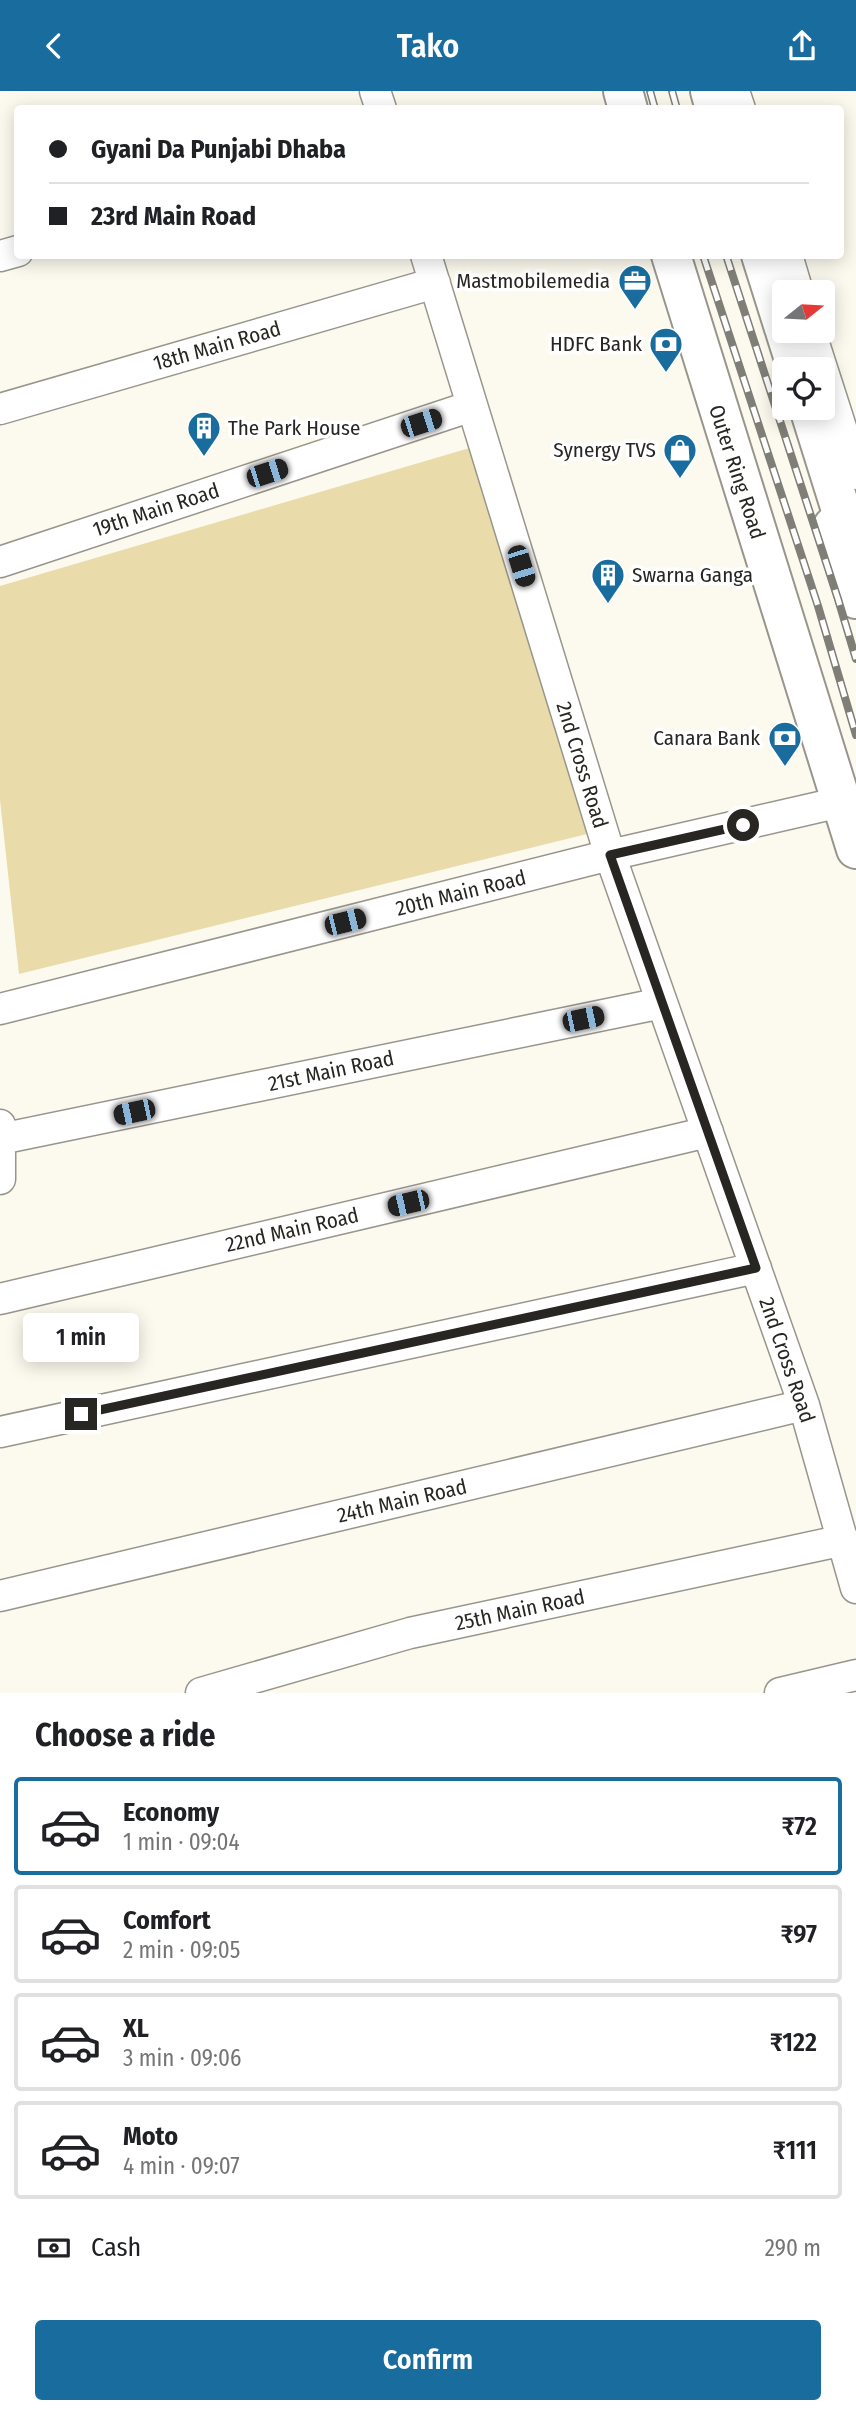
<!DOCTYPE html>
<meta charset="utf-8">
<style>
:root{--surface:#fff;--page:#f2f2f2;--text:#202124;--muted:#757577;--line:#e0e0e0;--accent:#196d9e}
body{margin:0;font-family:"Fira Sans Condensed",sans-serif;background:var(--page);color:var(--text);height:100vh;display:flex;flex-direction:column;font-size:26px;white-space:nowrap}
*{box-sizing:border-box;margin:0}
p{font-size:23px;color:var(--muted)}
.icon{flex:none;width:38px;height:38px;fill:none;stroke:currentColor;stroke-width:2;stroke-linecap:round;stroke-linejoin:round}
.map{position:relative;height:1602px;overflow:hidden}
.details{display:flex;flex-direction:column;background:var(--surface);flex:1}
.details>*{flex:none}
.guide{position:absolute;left:14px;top:14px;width:830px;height:154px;border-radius:7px;box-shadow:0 4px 18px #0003;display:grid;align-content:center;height:154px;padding:0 35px;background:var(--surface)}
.needle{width:46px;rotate:72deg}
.buttons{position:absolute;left:772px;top:189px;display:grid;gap:14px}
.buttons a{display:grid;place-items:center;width:63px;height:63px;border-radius:7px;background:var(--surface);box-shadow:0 4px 18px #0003;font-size:35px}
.end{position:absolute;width:32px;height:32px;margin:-16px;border:9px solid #272622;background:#fff;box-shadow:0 0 0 4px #fff}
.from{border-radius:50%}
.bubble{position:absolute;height:49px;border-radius:7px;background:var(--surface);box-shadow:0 4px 18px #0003;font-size:23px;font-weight:600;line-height:49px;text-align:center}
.car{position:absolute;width:21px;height:42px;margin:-21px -10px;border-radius:9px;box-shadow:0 0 5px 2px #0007;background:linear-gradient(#222 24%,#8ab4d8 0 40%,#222 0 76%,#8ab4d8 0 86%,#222 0)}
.guide b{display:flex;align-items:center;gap:24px;height:66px;font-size:26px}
.guide b+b{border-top:2px solid var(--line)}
.guide i{width:18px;height:18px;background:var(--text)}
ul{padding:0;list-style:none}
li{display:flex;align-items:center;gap:21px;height:98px;margin:0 14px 10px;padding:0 21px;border:4px solid var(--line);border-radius:7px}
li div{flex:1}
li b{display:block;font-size:26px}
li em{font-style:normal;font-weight:600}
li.active{border-color:var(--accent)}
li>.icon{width:63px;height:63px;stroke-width:1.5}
h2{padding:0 35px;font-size:32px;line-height:84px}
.pay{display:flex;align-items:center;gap:18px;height:77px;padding:0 35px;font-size:26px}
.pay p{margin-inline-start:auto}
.primary-button{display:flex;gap:14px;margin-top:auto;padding:14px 35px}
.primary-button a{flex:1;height:80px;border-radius:7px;background:var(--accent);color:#fff;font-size:28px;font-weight:600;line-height:80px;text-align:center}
header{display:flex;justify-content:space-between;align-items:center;height:91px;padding:0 35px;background:var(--accent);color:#fff;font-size:32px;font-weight:600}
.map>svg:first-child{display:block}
.green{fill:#e9dcaa}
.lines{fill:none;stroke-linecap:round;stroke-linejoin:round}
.minor-casing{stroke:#98968c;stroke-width:33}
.primary-casing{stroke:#98968c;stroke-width:42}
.trunk-casing{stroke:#98968c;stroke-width:42}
.minor{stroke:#fff;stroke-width:30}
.primary{stroke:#fff;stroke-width:38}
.trunk{stroke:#fff;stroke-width:38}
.rail-casing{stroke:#7f7e77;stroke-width:8}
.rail{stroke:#fff;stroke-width:5;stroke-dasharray:16;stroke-linecap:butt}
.route{stroke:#272622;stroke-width:9}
.labels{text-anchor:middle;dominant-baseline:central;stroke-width:7;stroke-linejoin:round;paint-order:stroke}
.poi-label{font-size:21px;fill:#272622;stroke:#fff;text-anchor:end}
.street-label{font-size:21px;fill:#272622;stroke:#fff}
</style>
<header><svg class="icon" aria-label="back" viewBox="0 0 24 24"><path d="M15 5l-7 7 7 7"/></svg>Tako<svg class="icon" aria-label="share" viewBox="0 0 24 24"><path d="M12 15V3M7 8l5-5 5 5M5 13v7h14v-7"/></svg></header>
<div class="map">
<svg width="856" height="1602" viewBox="0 0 856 1602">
<rect width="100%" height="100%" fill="#fcf9ee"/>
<path class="green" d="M473 356 587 743 19 883 0 709V495Z"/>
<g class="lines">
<defs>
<path id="minor" d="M375 0 381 18
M734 0 740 18
M426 164 610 764 804 1314 856 1497
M787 164 798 201
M0 165 18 160
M810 240 856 383
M0 318 435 192
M0 471 472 315
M0 918 610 764 841 711
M0 1034V1088
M0 1048 662 912
M0 1208 708 1041
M0 1341 756 1177
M0 1505 804 1314
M201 1602 410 1542 844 1449
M780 1602 856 1584"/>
<path id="primary" d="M833 435 856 508"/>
<path id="trunk" d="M623 0 628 18
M710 0 715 18
M671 164 856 758
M761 164 784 237
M785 240 797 278
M809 317 856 467"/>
</defs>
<use href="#minor" class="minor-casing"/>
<use href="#primary" class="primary-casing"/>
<use href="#trunk" class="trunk-casing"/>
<use href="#minor" class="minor"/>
<use href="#primary" class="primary"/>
<use href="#trunk" class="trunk"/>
<defs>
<path id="rail" d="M650 0 655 18
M672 0 677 18
M703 164 818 515 856 644
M726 164 838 508 856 568"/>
</defs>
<use href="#rail" class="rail-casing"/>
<use href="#rail" class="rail"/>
</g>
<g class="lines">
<path class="route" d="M81 1323 756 1177 610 764 743 734"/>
</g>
<defs>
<symbol id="office-pin" viewBox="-11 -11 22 30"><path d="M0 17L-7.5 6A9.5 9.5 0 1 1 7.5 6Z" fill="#196d9e" stroke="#fff"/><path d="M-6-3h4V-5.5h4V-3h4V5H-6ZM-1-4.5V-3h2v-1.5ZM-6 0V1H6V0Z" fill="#fff"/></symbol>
<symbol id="bank-pin" viewBox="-11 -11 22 30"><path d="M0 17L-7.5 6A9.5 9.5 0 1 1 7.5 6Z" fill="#196d9e" stroke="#fff"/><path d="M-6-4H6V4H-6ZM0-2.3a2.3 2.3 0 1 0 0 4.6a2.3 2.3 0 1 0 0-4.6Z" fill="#fff"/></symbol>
<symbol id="building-pin" viewBox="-11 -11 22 30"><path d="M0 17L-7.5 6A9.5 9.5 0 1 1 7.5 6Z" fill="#196d9e" stroke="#fff"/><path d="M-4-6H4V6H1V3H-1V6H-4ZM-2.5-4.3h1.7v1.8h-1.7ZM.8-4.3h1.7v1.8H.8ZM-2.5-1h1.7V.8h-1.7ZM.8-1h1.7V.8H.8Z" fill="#fff"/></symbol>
<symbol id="shop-pin" viewBox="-11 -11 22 30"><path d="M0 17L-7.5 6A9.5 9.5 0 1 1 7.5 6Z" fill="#196d9e" stroke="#fff"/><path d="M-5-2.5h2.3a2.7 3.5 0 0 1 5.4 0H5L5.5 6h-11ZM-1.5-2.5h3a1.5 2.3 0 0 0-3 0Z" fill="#fff"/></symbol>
</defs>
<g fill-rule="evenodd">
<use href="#office-pin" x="616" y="171" width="38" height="52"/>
<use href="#bank-pin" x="647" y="234" width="38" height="52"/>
<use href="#building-pin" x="185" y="318" width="38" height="52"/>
<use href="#shop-pin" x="661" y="340" width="38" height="52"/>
<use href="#building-pin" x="589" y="465" width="38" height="52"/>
<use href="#bank-pin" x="766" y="628" width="38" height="52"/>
</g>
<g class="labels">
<g class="poi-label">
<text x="610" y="190">Mastmobilemedia</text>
<text x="642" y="253">HDFC Bank</text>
<text x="228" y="337" text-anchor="start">The Park House</text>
<text x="656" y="359">Synergy TVS</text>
<text x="632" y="484" text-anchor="start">Swarna Ganga</text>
<text x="760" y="647">Canara Bank</text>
</g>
<g class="street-label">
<text transform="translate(217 255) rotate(-16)">18th Main Road</text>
<text transform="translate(737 381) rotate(72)">Outer Ring Road</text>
<text transform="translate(156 419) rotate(-18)">19th Main Road</text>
<text transform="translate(582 674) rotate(73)">2nd Cross Road</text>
<text transform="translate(461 802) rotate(-14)">20th Main Road</text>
<text transform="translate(331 980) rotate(-12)">21st Main Road</text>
<text transform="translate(292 1139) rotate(-13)">22nd Main Road</text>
<text transform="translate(787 1269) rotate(71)">2nd Cross Road</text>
<text transform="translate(402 1410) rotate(-13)">24th Main Road</text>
<text transform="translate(520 1519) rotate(-12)">25th Main Road</text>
</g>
</g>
</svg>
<div class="buttons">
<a><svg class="needle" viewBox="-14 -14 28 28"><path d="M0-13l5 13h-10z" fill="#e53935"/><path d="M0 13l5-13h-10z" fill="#757577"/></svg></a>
<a><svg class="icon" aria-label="locate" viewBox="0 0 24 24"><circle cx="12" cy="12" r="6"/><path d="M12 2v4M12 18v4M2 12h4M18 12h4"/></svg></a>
</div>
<i class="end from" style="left:743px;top:734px"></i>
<i class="end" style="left:81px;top:1323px"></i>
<div class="bubble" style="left:23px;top:1222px;width:116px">1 min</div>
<i class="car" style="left:421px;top:332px;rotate:72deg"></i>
<i class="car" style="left:267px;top:382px;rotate:72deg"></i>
<i class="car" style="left:521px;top:475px;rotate:163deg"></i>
<i class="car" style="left:345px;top:831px;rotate:76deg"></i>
<i class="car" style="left:583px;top:928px;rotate:78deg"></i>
<i class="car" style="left:134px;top:1021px;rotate:258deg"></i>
<i class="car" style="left:408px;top:1112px;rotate:257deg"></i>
<div class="guide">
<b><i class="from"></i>Gyani Da Punjabi Dhaba</b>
<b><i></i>23rd Main Road</b>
</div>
</div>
<section class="details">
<h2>Choose a ride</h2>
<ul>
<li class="active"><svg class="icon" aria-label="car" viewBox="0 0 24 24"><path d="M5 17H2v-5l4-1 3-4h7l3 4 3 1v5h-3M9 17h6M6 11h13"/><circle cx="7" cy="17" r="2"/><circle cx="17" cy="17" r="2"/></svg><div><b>Economy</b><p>1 min · 09:04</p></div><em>₹72</em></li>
<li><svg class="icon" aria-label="car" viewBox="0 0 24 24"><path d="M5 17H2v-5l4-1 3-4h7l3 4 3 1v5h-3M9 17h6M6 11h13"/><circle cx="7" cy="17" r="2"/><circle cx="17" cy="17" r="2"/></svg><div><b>Comfort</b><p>2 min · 09:05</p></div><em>₹97</em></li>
<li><svg class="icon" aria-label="car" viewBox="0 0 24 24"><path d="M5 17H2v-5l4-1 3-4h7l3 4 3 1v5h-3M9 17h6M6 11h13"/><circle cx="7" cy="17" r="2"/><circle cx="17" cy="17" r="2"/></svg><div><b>XL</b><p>3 min · 09:06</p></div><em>₹122</em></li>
<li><svg class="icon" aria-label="car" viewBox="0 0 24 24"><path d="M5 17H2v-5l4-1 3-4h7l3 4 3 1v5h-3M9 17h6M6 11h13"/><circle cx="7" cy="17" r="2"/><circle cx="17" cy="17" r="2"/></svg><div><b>Moto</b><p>4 min · 09:07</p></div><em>₹111</em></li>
</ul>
<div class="pay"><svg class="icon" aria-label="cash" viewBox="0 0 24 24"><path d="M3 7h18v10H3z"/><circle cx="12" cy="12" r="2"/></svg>Cash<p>290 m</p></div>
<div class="primary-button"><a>Confirm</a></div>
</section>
